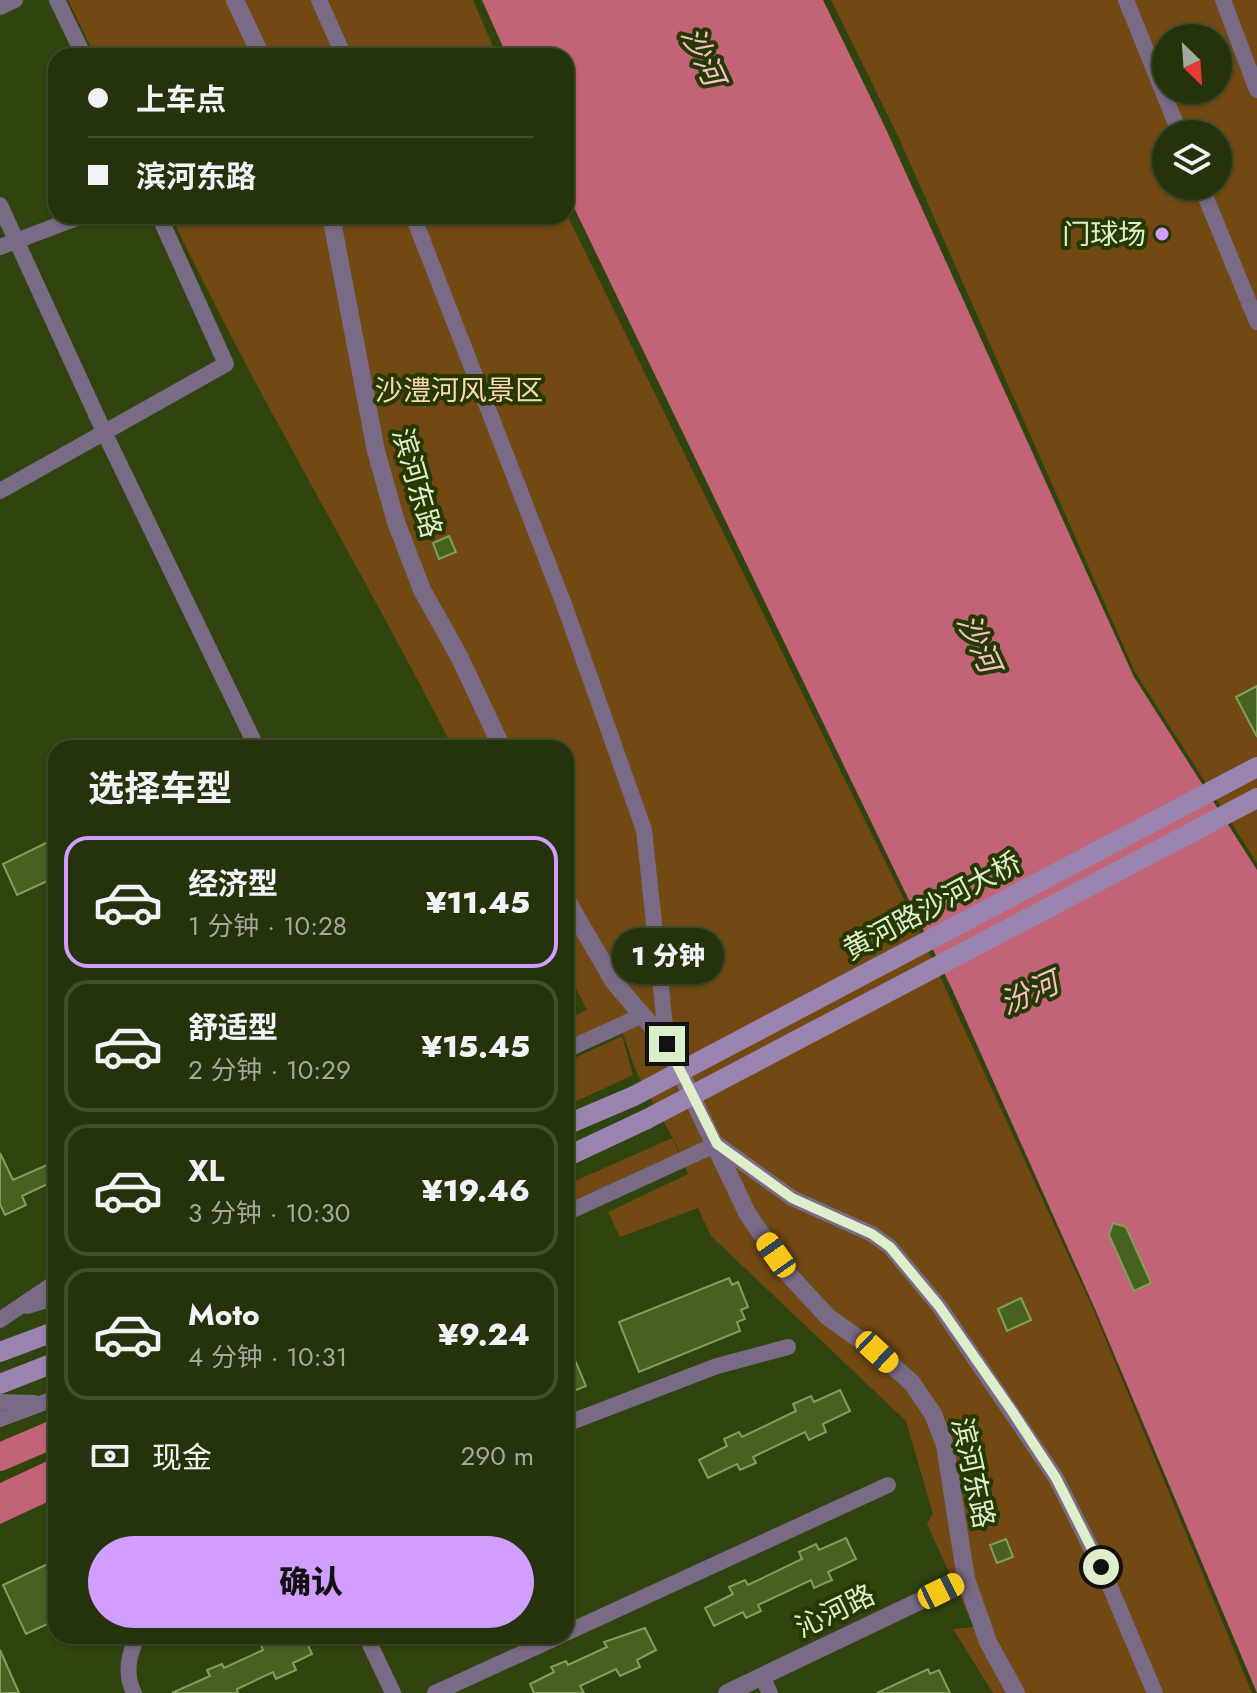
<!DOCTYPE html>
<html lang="zh">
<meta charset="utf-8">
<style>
:root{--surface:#24330b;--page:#2c3b14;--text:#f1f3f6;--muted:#a3aa9d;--line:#414e2c;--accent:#d19dfe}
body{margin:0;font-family:Jost,"Noto Sans SC",sans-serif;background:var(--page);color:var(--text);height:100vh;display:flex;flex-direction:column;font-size:30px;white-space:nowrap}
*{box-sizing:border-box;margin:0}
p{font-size:26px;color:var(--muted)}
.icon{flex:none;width:44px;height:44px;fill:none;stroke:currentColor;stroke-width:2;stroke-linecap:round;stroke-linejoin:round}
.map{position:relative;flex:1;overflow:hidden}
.panel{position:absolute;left:48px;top:740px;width:526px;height:904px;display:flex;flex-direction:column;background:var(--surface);border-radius:24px;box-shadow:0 2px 6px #0004,0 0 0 2px var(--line)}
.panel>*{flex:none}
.banner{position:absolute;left:48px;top:48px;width:526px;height:176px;border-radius:24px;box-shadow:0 2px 6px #0004,0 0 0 2px var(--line);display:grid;align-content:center;height:176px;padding:0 40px;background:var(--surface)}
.needle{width:52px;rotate:155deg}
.tools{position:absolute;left:1152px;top:24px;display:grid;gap:16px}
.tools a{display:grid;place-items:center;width:80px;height:80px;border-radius:50%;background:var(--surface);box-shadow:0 2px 6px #0004,0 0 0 2px var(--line);font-size:40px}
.end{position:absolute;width:36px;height:36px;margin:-18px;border:10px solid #ddeecb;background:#111;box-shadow:0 0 0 4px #111}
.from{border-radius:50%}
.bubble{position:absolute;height:56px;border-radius:28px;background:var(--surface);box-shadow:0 2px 6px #0004,0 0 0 2px var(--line);font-size:26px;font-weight:800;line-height:56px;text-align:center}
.car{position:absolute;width:24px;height:48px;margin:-24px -12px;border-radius:10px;box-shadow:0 0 6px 2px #0007;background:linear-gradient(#f5c518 24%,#345 0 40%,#f5c518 0 76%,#345 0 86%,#f5c518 0)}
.banner b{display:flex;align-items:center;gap:28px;height:76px;font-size:30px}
.banner b+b{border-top:2px solid var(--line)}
.banner i{width:20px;height:20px;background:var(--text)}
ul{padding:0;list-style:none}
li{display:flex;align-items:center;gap:24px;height:132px;margin:0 16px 12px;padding:0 24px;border:4px solid var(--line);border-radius:24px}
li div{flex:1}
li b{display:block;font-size:30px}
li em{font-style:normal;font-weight:800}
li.active{border-color:var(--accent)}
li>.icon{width:72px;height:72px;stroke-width:1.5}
h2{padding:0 40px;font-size:36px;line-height:96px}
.pay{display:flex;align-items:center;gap:20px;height:88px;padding:0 40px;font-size:30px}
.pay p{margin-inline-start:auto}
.cta{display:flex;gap:16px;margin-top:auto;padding:16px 40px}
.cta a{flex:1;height:92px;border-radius:48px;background:var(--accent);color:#111;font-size:32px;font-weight:800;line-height:92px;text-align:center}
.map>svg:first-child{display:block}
.green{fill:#724913;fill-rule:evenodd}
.water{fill:#c36377}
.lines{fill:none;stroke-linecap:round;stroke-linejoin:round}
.river{stroke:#c36377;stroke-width:28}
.building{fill:#47621e;stroke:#819f5a;stroke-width:2}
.minor{stroke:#796a86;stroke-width:16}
.tertiary{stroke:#796a86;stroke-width:18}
.secondary{stroke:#9a83ae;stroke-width:20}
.secondary-bridge{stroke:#9a83ae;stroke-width:20}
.route{stroke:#ddeecb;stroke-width:10}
.poi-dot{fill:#d19dfe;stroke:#263902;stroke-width:3}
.labels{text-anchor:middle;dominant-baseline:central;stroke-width:8;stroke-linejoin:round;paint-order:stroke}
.poi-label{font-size:28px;fill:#ddeecb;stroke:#263902;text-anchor:end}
.park-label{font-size:28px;fill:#fbd8b4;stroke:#263902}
.street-label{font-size:28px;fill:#ddeecb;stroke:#263902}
.water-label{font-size:30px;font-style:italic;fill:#f4bfc7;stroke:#263902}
</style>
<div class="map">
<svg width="1257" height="1693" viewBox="0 0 1257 1693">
<rect width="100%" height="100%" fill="#30440f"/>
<path class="green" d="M68 0H473L497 56H95Z
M831 0H1257V863L1135 672 898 136ZM1166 38H1218V90H1166ZM1166 134H1218V186H1166Z
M566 213 915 922 1093 1309 1252 1693H993L953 1629 974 1627 927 1524 933 1514 906 1421 711 1236 698 1208 620 1237 608 1212 688 1174C676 1136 651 1105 635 1068 628 1052 627 1038 616 1023L566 1045V1020L587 1010 566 969V748H453C362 569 257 397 171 216Z
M622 1036 633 1075 566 1106V1062Z
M672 1138 679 1153 566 1204V1185Z"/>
<path class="water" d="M482 0H823L885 127 1134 677 1257 870V1693L1095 1309 952 989 566 191V56H507Z
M56 1457V1498L0 1524V1483Z"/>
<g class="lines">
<path class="river" d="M0 1457 56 1433"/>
</g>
<path class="building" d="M449 536 456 552 439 559 433 543Z
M1257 686V737L1236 697Z
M56 838V877L17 895 3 864Z
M0 1153 13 1180 56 1161V1180L22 1196 26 1205 5 1215 0 1204Z
M1113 1223 1126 1227 1151 1283 1134 1291 1109 1235Z
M729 1278 732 1285 738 1282 748 1307 741 1310 745 1319 737 1322 740 1331 639 1372 619 1322Z
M1021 1298 1031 1320 1007 1331 998 1309Z
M566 1339 586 1386 566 1394Z
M840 1390 850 1411 823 1424 826 1432 809 1440 805 1432 753 1457 756 1463 740 1470 737 1464 708 1478 699 1460 727 1446 724 1439 739 1432 742 1437 796 1411 793 1404 811 1396 814 1402Z
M846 1538 856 1559 828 1572 832 1580 814 1588 811 1580 758 1605 761 1611 746 1618 743 1612 714 1626 705 1608 733 1594 729 1587 745 1580 748 1585 802 1559 799 1552 816 1544 819 1550Z
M1006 1539 1013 1557 997 1563 990 1545Z
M56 1560V1620L26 1634 3 1585Z
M645 1628 656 1650 637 1660 640 1667 620 1676 616 1669 580 1686 584 1693H534L530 1684 554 1672 551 1667 566 1661 568 1665 607 1647 604 1642Z
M292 1636H304L312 1654 293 1663 296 1670 276 1679 273 1672 237 1689 238 1693H172L210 1676 207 1670 222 1664 224 1668 263 1650 261 1645 278 1637 280 1641Z
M0 1650 19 1693H0Z
M928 1669 930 1674 939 1670 950 1693H877Z"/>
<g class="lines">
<path class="minor" d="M57 0 84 56
M319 0 344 56
M1126 0 1180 134
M1223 0 1257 90
M0 7 15 0
M1201 186 1257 322
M0 205 105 434 257 748
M413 216 565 607 644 830 667 1044
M0 247 82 216
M0 491 226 364 159 216
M566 1050 641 1016
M566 1213 717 1144 792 1198 872 1234 890 1247 939 1306 1056 1478 1108 1582 1155 1693
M27 1306 56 1297
M0 1320 56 1282
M0 1402 34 1403
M0 1419 56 1398
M566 1424 717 1366 788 1347
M566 1633 888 1485
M366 1636 393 1693
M762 1677 770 1693
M134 1693C124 1673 129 1656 137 1636
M435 1693 560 1636"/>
<path class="tertiary" d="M235 0 261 56
M331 216 376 451 396 522 422 590 460 658 502 748
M566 899 614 982 667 1044 747 1213 790 1276 828 1317 877 1352 912 1383 933 1414 945 1445 966 1579 988 1642 1016 1693
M727 1693 966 1579"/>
<path class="secondary" d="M566 1125 634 1096
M566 1157 647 1119
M0 1352 56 1331
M0 1384 56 1362"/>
<path class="secondary-bridge" d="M634 1096 1257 767
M647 1119 1257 798"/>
</g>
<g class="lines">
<path class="route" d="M667 1044 717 1144 792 1198 872 1234 890 1247 939 1306 1012 1411 1056 1478 1101 1567"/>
</g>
<circle class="poi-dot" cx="1162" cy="234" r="8"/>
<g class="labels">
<g class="poi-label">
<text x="1146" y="234">门球场</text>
</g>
<g class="park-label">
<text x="459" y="390">沙澧河风景区</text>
</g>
<g class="street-label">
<text transform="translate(417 483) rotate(74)">滨河东路</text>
<text transform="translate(932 906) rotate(-28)">黄河路沙河大桥</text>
<text transform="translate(973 1473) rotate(78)">滨河东路</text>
<text transform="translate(835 1611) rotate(-26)">沁河路</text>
</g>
<g class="water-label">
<text transform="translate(703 56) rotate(65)">沙河</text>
<text transform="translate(979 643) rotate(65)">沙河</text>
<text transform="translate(1029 993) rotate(-24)">汾河</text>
</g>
</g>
</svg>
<div class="tools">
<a><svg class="needle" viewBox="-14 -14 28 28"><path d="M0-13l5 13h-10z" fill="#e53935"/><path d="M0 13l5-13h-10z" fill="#a3aa9d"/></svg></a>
<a><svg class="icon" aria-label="layers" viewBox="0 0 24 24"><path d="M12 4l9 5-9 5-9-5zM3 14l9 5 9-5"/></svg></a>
</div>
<i class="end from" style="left:1101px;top:1567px"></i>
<i class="end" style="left:667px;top:1044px"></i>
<div class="bubble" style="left:612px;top:928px;width:112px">1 分钟</div>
<i class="car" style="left:776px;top:1255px;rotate:325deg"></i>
<i class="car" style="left:877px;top:1352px;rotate:133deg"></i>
<i class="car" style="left:941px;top:1591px;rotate:64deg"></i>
<div class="banner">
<b><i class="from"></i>上车点</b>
<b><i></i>滨河东路</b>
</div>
<section class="panel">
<h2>选择车型</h2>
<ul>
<li class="active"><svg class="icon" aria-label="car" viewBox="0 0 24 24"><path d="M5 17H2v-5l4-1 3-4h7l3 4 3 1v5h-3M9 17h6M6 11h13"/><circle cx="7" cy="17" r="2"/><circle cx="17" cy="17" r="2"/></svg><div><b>经济型</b><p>1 分钟 · 10:28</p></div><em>¥11.45</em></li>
<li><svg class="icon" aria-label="car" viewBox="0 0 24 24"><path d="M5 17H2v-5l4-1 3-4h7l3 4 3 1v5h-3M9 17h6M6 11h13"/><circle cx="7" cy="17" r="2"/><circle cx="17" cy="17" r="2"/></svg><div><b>舒适型</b><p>2 分钟 · 10:29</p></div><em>¥15.45</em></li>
<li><svg class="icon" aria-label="car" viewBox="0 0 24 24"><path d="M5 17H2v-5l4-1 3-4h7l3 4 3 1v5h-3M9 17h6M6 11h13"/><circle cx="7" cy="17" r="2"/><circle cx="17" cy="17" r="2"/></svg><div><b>XL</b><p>3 分钟 · 10:30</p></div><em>¥19.46</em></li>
<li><svg class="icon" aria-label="car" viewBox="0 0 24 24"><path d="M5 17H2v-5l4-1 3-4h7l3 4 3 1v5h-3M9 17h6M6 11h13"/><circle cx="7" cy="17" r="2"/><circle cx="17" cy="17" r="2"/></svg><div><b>Moto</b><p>4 分钟 · 10:31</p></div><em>¥9.24</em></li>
</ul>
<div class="pay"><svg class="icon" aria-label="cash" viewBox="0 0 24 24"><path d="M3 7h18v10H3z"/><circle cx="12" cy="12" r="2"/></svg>现金<p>290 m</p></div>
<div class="cta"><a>确认</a></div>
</section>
</div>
